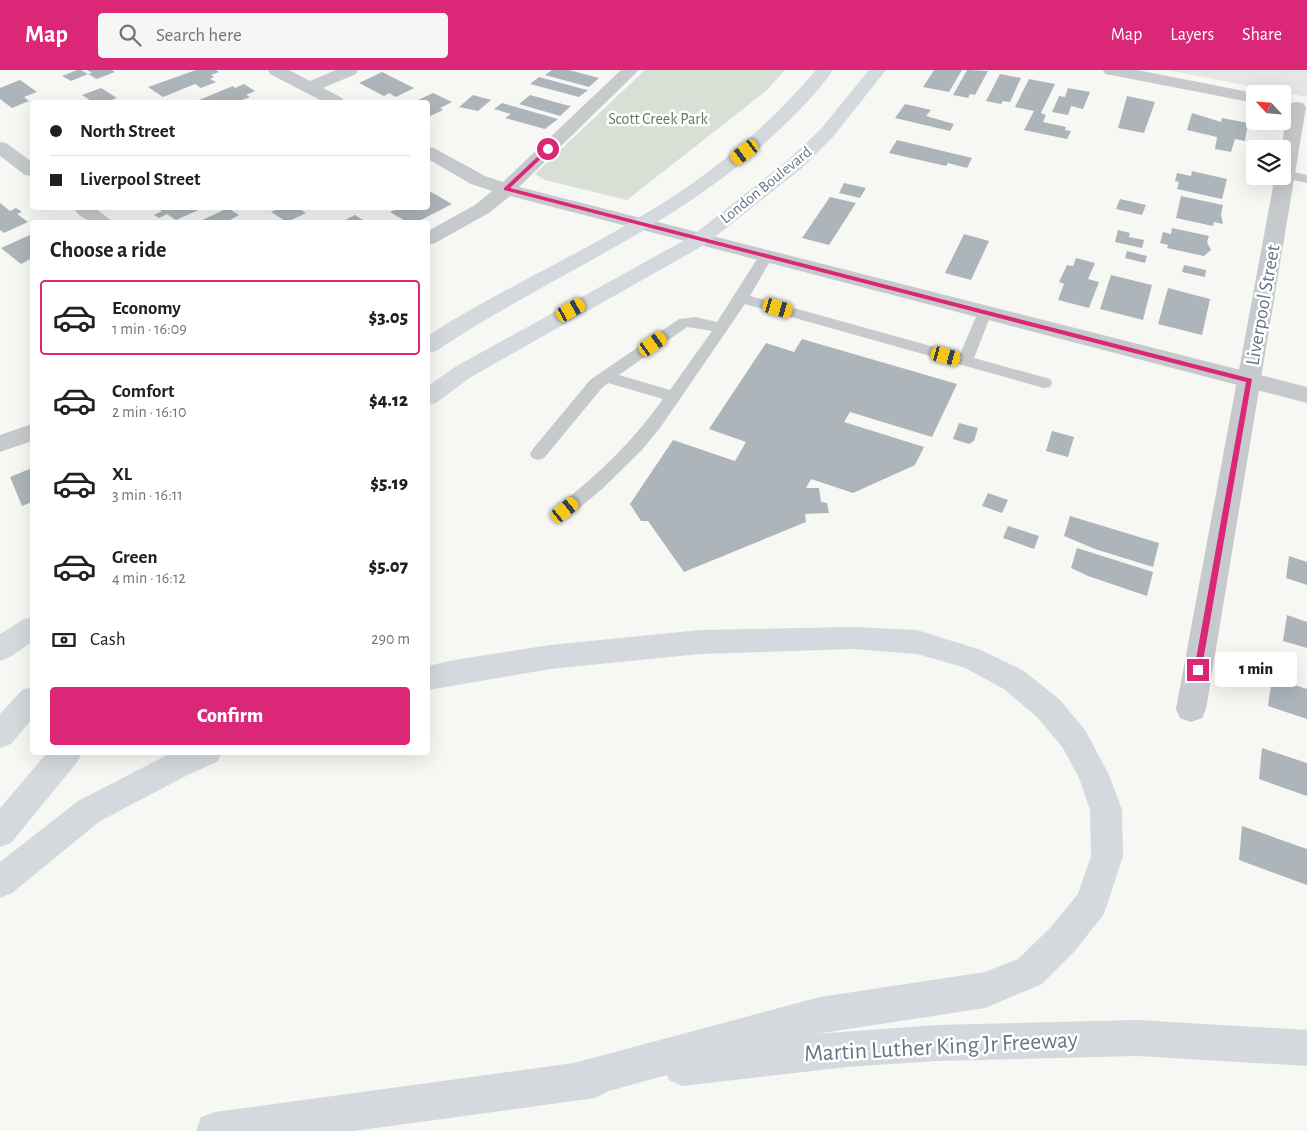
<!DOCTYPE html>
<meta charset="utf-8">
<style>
:root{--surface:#fff;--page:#f6f6f6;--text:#202124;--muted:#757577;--line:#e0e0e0;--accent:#db2777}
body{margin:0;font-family:"Alegreya Sans",sans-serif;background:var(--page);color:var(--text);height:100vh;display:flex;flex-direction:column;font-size:19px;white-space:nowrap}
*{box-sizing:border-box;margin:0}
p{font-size:16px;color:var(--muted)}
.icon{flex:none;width:28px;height:28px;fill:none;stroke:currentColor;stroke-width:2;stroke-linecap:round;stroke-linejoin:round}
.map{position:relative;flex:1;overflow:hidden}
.sheet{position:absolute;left:30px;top:150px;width:400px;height:535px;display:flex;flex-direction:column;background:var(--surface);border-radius:5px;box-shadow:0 5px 20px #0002}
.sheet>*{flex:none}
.top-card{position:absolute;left:30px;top:30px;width:400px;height:110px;border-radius:5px;box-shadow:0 5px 20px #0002;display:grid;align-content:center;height:110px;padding:0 20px;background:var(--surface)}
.needle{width:32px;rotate:296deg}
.buttons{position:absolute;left:1246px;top:15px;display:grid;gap:10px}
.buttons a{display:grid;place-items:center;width:45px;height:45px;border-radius:5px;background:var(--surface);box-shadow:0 5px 20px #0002;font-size:25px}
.end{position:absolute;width:22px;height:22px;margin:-11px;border:6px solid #db2777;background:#fff;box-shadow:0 0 0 2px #fff}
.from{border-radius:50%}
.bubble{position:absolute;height:35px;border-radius:5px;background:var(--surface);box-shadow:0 5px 20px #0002;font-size:16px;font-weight:800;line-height:35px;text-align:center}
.car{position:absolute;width:15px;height:30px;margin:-15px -8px;border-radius:6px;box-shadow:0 0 4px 1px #0007;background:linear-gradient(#f5c518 24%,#345 0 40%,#f5c518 0 76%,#345 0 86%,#f5c518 0)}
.top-card b{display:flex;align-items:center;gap:18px;height:48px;font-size:19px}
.top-card b+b{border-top:1px solid var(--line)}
.top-card i{width:12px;height:12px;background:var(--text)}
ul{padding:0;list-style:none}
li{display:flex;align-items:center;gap:15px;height:75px;margin:0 10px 8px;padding:0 10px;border:2px solid transparent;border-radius:5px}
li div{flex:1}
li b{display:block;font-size:19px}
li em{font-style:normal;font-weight:800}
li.active{border-color:var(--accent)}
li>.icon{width:45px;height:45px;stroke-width:1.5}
h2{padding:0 20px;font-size:22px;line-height:60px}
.pay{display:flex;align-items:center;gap:12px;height:55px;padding:0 20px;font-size:19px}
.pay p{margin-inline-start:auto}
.action{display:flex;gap:10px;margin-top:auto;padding:10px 20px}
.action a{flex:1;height:58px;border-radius:5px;background:var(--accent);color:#fff;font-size:20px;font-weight:800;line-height:58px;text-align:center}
header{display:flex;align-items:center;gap:30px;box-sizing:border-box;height:70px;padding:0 25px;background:var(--accent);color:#fff}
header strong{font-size:24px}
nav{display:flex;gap:28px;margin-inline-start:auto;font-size:18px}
.search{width:350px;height:45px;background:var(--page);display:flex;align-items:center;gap:12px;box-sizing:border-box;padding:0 18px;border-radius:5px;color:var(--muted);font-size:19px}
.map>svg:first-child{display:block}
.built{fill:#e5e6e5}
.green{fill:#d8dfd4}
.building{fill:#adb5bb}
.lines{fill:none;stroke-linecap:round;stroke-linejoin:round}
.service{fill:#c7cacd;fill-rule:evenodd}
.minor{fill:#c7cacd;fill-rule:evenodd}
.tertiary{fill:#c7cacd;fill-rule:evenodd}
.primary{fill:#d4d9dd;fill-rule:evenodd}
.motorway{fill:#d4d9dd;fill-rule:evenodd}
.route{fill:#db2777}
.labels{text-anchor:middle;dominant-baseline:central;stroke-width:5;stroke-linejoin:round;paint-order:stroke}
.far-park-label{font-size:16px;fill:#647860;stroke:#fff}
.far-street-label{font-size:16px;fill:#657686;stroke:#fff}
.street-label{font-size:20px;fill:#657686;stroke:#fff}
.near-street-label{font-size:24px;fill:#657686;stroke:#fff}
</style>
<header>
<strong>Map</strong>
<div class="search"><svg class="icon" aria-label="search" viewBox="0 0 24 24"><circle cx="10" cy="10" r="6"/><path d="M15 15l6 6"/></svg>Search here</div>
<nav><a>Map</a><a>Layers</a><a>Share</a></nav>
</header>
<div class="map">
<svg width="1307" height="1061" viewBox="0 0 1307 1061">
<rect width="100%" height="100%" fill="#f7f7f4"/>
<path class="built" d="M1167 0H1307V27Z"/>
<path class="green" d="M645 0H785L766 21 627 130 545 110 535 104Z"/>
<path class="building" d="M77 0H81L88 4 71 11 62 6Z
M87 0H112L115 2 97 9 88 4 92 3Z
M196 0H216L219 2 211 5 214 7 210 9 216 12 201 18 195 14 163 27 148 17Z
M552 0H569L599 8 589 17 545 5Z
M934 0H962L949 22 923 17Z
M967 0 988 1 975 25 970 24 968 28 953 25Z
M382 2 414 18 396 27 389 23 384 26 359 13Z
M1000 4 1021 8 1010 32 1003 31 1001 34 986 31Z
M539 7 583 19 588 20 579 27 530 14Z
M1029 9 1055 14 1041 43 1046 45 1043 52 1066 57 1065 60 1071 61 1067 69 1024 60 1034 41 1015 37Z
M20 10 37 22 24 27 29 31 12 38 0 29V18Z
M244 14 255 21 246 25 250 27 236 32H194L233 16 235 18Z
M101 18 117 28 107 32H93L82 25Z
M1068 18 1090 22 1083 39 1071 36 1068 45 1052 42 1059 26 1065 27Z
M433 23 452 32 440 38 443 40 428 47V32H414Z
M473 25 491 30 478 41 459 37Z
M530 25 566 35 571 36 560 46 519 34Z
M1127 26 1155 32 1144 63 1118 58Z
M502 33 558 49 545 59 505 48 511 44 494 39Z
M905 34 931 40 926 46 954 54 950 61 895 48Z
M1192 43 1221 52 1222 48 1248 53 1245 71 1235 69 1231 82 1215 79 1217 67 1187 60Z
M897 70 972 88 967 98 948 93 946 96 889 83Z
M1192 101 1227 109 1222 129 1177 119 1179 112 1175 111 1177 103 1191 106Z
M844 113 866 118 860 128 839 123Z
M431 122 452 134 417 152H407L390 142 400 138H428V124Z
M1181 126 1223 135 1221 144 1223 154 1214 152 1213 156 1176 148Z
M830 127 856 133 829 175 802 168Z
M1120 129 1146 135 1142 145 1116 139Z
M0 133 10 141 16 138 22 142 17 144 28 152 4 163 0 160Z
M156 138H203L176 150 167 144 159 148 154 145 162 141Z
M228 138 239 145 230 150 234 152H198Z
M280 138H287L291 140 298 138 306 143 287 152 271 142Z
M355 145 366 152H341Z
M1172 158 1209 166 1207 172 1211 180 1204 186 1167 178 1168 175 1160 173 1163 162 1171 164Z
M1118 160 1130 163 1129 167 1144 170 1142 178 1115 172Z
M32 164V188L21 194 1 178Z
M964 164 989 171 971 210 945 203Z
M1127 181 1147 186 1145 193 1125 188Z
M1076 188 1095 193 1088 209 1099 212 1089 238 1058 230 1064 214 1059 212 1067 195 1073 196Z
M1184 195 1206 200 1205 207 1182 202Z
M1111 205 1152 215 1143 250 1100 239Z
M1168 218 1210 229 1202 265 1158 254Z
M802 269 957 314 932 367 850 342 844 352 924 377 915 395 853 423 811 409 806 418H819L821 432 827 433 829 443 805 444 806 452 684 502 648 451H641L630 434 673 370 735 391 746 372 709 359 766 273 794 282Z
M959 353 978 358 974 371 969 374 953 369Z
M1052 361 1074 367 1068 387 1046 381Z
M32 398V432L22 436 10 407Z
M988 423 1008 430 1002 443 982 436Z
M1070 446 1159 473 1153 497 1095 479 1064 466Z
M1008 456 1039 466 1034 479 1003 468Z
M1077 478 1153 502 1147 526 1088 506 1071 498Z
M1289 486 1307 492V515L1286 508Z
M1287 545 1307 552V578L1283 571Z
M1272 608 1307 619V649L1268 636Z
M1262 678 1307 693V726L1259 709Z
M1242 756 1307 779V815L1239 790Z"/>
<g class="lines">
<path class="service" d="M1285 100 1307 105V113L1280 107 1282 106V101Z
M766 182 773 186 750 226 960 284 978 242 980 239H990L992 242 974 288 1050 309 1052 313 1050 317 1044 318 745 234 660 358 641 381 602 419 571 445 565 446 559 445 556 440 559 435C599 404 634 370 663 329L608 313 602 318 544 388 538 390 532 388 530 384 532 380 590 310 679 249 695 247 717 252 759 186ZM687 257 712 261 670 320 619 305Z"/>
<path class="minor" d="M268 0H289L310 11 336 0H358L356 4 323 18 342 28 344 32H324L270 4Z
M621 0H639L519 117 649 150 652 154 649 158 642 160 510 126 489 143 435 173 428 175V161L475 135 492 121 471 114 428 89V77L434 78 485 106 503 112Z
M1103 0H1137L1259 24H1255V33L1111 5 1105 4Z
M1297 32 1303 33 1306 37 1206 639 1202 648 1191 652 1180 648 1176 639 1275 106H1282V79H1281L1288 37 1291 33Z
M0 72 6 73 32 92V106L25 105 0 86Z
M74 138H95L113 152C98 154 81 152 74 138Z
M32 354V371L0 382V365Z"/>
<path class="tertiary" d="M642 148 1307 317V333L635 158 632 154 635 150Z"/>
<path class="primary" d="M816 0H833C818 22 799 41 780 59 680 156 550 205 436 281L428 283V266L446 254C515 213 589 179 658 136 718 99 771 53 816 0Z
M869 0H886L832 68 802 98 706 174 471 307 436 333 428 335V316L455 297 692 166 788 90 820 60Z
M32 617V649L11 674 0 678V644L22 620Z
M48 682H82L78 691 11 773 0 777V738Z"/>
<path class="motorway" d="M32 547V572L10 587 0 591V564L22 550Z
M854 557 917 560 981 580 1024 601 1060 630 1085 660 1109 705 1122 740 1123 786 1104 844 1074 882 1042 914 985 938 816 964 936 955 1137 950 1307 960V996L1137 986 936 991 847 997 682 1016 669 1010 667 1005 609 1021 595 1028 354 1061H196L201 1047 215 1042 574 993 820 927 985 902 1018 889 1050 858 1078 824 1091 786 1090 740 1079 708 1063 678 1038 648 1004 619 963 597 917 584 854 579 700 584 550 599 428 620V596L454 590 550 575 700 560Z
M173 682H222L218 691 186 706 100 751 12 823 0 828V792L78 731Z"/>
</g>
<path class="route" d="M548 77 550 80 510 118 1252 309 1201 603H1195L1194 600 1246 312 504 120V118Z"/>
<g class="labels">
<g class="far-park-label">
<text x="658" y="49">Scott Creek Park</text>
</g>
<g class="far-street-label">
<text transform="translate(766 115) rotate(-39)">London Boulevard</text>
</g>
<g class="street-label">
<text transform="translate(1263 235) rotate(-80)">Liverpool Street</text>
</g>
<g class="near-street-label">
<text transform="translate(941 977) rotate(-3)">Martin Luther King Jr Freeway</text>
</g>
</g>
</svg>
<div class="buttons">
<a><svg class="needle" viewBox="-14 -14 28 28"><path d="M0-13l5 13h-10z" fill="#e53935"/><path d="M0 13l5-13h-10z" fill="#757577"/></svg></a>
<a><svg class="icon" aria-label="layers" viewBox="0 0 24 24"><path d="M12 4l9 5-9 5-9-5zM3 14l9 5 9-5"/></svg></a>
</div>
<i class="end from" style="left:548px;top:79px"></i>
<i class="end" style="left:1198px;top:600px"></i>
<div class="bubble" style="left:1215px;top:582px;width:82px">1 min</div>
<i class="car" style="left:745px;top:82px;rotate:233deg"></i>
<i class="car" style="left:778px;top:238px;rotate:106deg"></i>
<i class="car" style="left:571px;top:240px;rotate:61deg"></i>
<i class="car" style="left:653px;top:274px;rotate:55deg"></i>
<i class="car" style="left:946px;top:286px;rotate:105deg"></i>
<i class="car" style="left:565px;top:440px;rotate:51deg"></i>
<div class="top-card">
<b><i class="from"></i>North Street</b>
<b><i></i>Liverpool Street</b>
</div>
<section class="sheet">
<h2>Choose a ride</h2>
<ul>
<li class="active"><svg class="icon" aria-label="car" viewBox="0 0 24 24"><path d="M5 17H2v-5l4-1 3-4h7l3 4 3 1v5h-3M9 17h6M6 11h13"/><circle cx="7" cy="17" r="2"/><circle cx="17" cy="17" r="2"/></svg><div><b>Economy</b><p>1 min · 16:09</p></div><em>$3.05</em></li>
<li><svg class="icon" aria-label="car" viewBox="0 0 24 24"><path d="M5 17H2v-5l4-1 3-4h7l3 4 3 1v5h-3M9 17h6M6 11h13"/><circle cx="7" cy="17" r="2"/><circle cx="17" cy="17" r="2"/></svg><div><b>Comfort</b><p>2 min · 16:10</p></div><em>$4.12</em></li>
<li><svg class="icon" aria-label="car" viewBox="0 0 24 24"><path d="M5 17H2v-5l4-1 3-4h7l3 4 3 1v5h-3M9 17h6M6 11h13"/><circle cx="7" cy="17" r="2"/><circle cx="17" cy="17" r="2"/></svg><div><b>XL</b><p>3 min · 16:11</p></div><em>$5.19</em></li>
<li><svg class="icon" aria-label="car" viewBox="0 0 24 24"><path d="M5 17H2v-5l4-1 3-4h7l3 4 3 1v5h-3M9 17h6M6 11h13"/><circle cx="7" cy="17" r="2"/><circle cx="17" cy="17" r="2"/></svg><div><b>Green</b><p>4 min · 16:12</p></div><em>$5.07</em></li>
</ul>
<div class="pay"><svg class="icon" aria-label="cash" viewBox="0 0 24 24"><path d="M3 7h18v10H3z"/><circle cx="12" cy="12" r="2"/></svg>Cash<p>290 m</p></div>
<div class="action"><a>Confirm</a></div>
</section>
</div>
